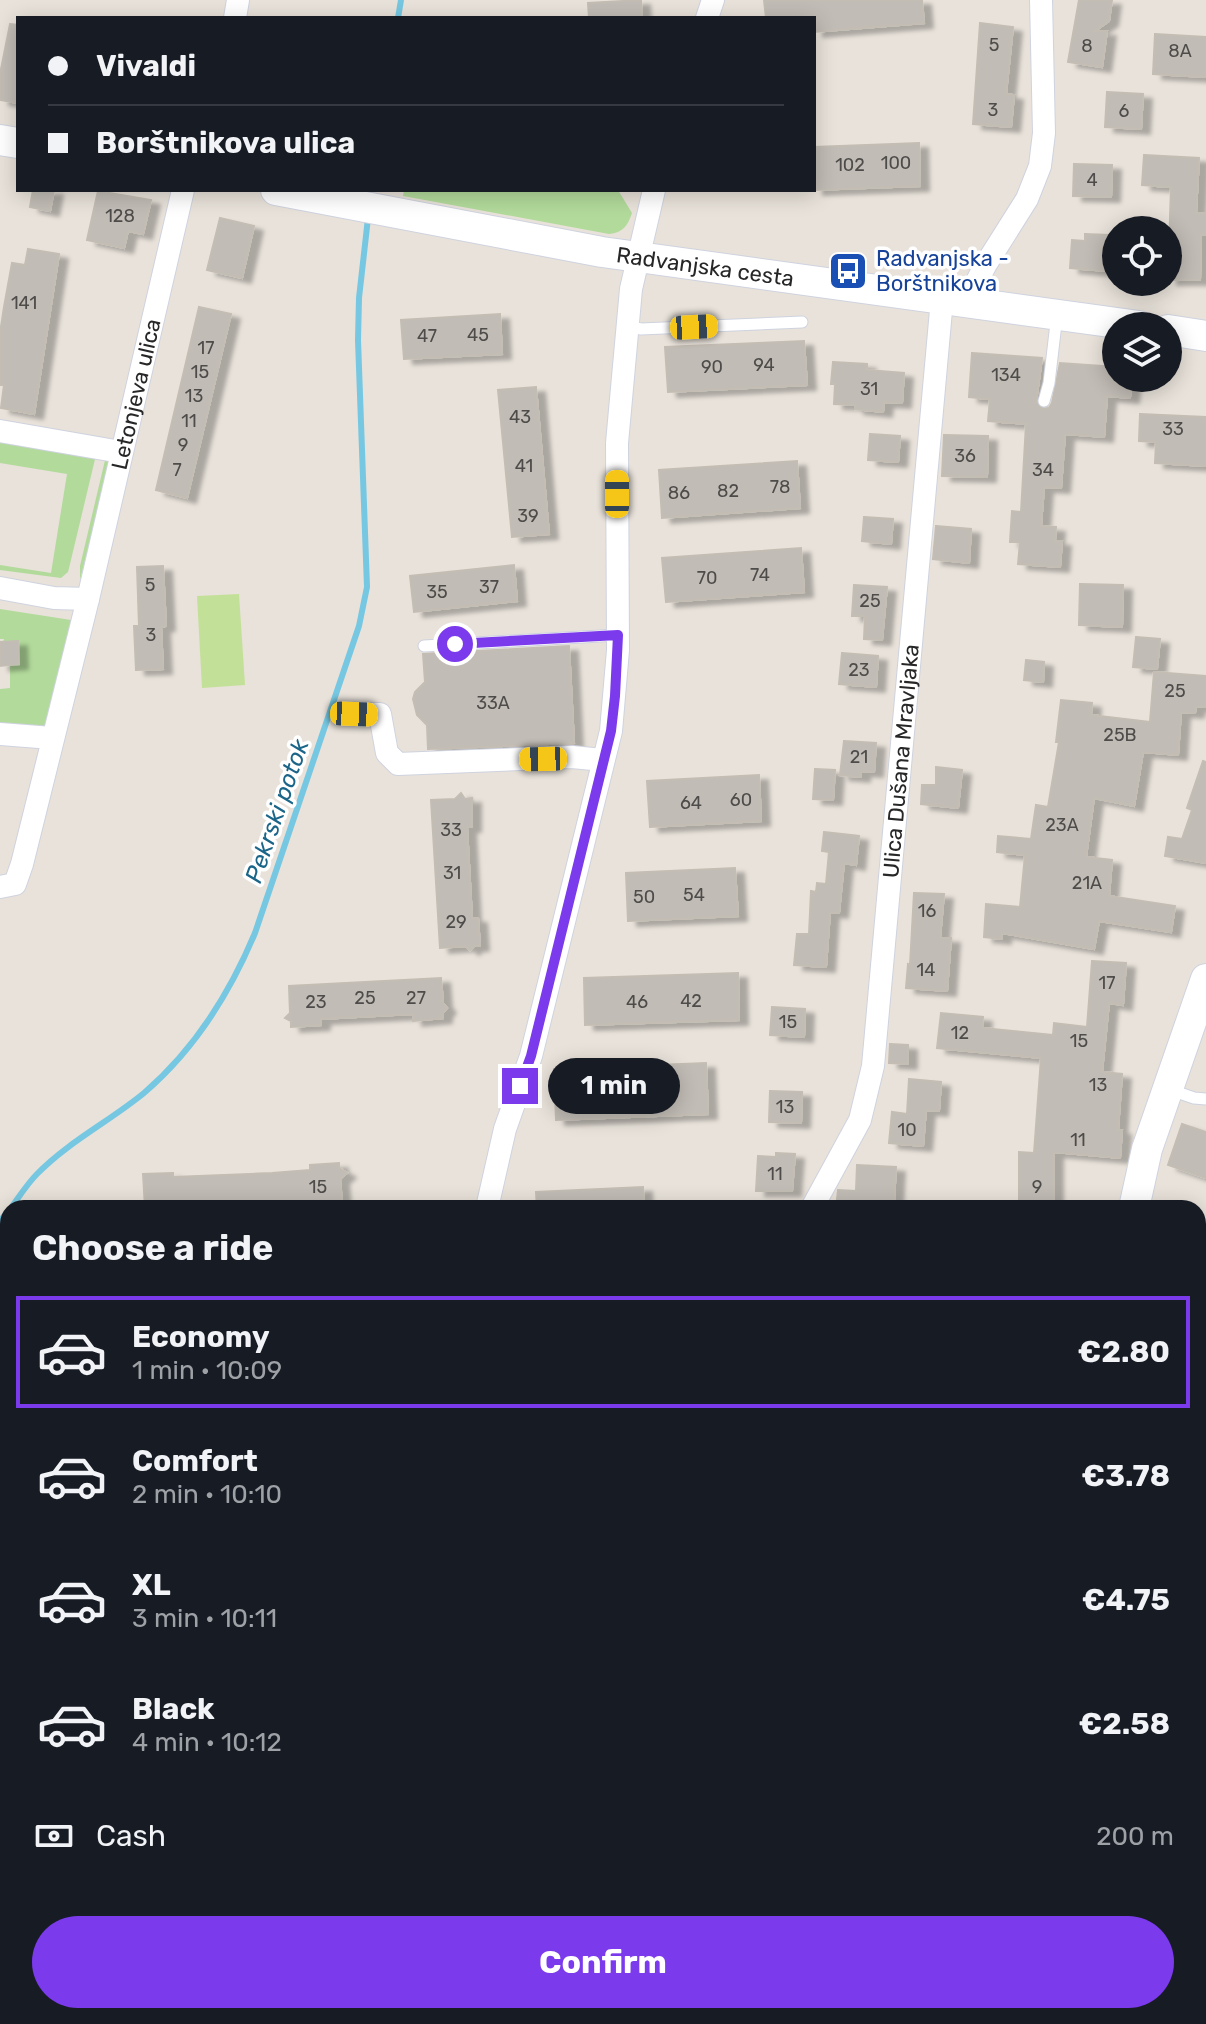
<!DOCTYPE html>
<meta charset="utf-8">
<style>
:root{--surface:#171b24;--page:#242831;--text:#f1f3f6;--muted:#9ea1a6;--line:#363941;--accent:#7c3aed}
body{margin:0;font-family:Rubik,sans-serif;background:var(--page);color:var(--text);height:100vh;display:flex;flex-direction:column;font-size:30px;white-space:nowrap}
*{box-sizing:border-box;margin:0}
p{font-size:26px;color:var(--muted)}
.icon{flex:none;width:44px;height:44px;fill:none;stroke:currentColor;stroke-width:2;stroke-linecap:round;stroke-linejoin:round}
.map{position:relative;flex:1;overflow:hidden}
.drawer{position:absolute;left:0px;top:1200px;width:1206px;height:824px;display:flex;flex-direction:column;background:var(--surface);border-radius:24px 24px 0 0;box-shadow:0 4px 20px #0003}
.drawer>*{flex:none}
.hud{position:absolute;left:16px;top:16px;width:800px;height:176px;border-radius:0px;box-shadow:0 4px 20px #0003;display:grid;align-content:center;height:176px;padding:0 32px;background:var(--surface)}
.buttons{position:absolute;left:1102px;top:216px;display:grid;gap:16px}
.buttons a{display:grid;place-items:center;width:80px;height:80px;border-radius:50%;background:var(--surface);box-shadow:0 4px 20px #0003;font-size:40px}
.end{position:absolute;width:36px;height:36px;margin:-18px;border:10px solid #7c3aed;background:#fff;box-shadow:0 0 0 4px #fff}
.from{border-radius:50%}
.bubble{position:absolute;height:56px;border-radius:28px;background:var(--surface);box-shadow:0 4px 20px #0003;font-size:26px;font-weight:700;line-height:56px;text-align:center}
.car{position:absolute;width:24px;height:48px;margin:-24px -12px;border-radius:10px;box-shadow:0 0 6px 2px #0007;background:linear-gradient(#f5c518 24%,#345 0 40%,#f5c518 0 76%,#345 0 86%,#f5c518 0)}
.hud b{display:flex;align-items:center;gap:28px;height:76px;font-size:30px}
.hud b+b{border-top:2px solid var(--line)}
.hud i{width:20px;height:20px;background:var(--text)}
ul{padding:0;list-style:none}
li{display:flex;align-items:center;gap:24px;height:112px;margin:0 16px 12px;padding:0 16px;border:4px solid transparent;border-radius:0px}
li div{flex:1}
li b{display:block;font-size:30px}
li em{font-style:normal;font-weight:700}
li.on{border-color:var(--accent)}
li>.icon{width:72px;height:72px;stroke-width:1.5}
h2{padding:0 32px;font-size:36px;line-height:96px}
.pay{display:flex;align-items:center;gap:20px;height:88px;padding:0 32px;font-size:30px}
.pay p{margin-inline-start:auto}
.primary-button{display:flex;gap:16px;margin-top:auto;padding:16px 32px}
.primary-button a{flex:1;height:92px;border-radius:48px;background:var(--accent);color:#fff;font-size:32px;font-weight:700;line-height:92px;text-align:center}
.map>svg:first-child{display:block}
.green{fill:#b2da9b}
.pitch{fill:#c3e098}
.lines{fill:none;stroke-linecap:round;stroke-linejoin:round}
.stream{stroke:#76c7e1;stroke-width:6}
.building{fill:#c1bcb5;stroke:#c3bdb4;stroke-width:2;filter:url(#shadow)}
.lane-casing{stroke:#cfd3df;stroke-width:13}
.street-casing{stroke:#cfd3df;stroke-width:24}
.secondary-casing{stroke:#cfd3df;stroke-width:32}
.lane{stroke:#fff;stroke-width:11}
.street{stroke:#fff;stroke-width:22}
.secondary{stroke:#fff;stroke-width:30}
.route{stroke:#7c3aed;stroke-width:10}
.labels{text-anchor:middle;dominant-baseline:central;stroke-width:7;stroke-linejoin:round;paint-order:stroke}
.number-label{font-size:18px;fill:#4e4c4a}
.transit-label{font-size:22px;fill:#164399;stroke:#fff;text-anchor:start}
.street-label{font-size:22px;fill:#272727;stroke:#fff}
.water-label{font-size:24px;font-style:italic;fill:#1a6588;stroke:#fff}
</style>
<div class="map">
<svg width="1206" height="2024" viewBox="0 0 1206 2024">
<defs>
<filter id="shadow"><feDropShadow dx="9" dy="5" stdDeviation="2" flood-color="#0004"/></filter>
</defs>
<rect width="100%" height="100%" fill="#e8e2da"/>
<path class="green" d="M404 190H618L632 213C628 225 623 233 609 234L403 196Z
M0 439 96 455 70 564 68 572 61 578 0 570V565L51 573 67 474 0 463Z
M106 456 111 460 80 580V566Z
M0 609 71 620 50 729H0V689L10 688V665L19 664 18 641 3 642 4 639H0Z"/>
<path class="pitch" d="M239 594 245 685 202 688 197 596Z"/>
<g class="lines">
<path class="stream" d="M398 18 401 0
M11 1208C19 1197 27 1184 37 1174 68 1142 110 1121 144 1093 194 1050 230 993 255 933L359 626 367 587 358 340 359 298 368 218
M0 1221 8 1211"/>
</g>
<path class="building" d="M641 0 642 18H589L588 3Z
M764 0H922L924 23 814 32V18H766Z
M1079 0H1112L1109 21 1095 31H1107L1102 67 1068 62Z
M980 23 1013 27 1006 94 1014 95 1011 127 973 124Z
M10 24 18 25V103L0 100V74Z
M1155 34 1206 37V77L1153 74Z
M1107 92 1143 94 1141 129 1105 127Z
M919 143 920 186 814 190V147Z
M1144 155 1199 158 1196 213H1206V235L1201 234 1200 280H1168L1171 187 1142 185Z
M1074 164 1112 165 1111 197 1073 196Z
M33 190H54L50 211 30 207Z
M98 191 151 200 143 234 128 231 124 248 87 240Z
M220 218 254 226 242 278 207 270Z
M1085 234 1108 235 1106 271 1070 268 1072 240 1085 241Z
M28 249 59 254 34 414 1 408 4 385H0V333L4 307 12 263 25 265Z
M199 307 231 314 187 498 156 490Z
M500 314 502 354 404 359 401 320Z
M804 341 807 385 668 392 665 347Z
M972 353 1042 358 1036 402 1042 409 1049 408 1052 403 1060 363 1116 367V378H1132L1130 398 1107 396 1104 437 1065 434 1061 488 1044 487 1041 526 1056 527 1055 541H1062L1060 567 1018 564 1020 542H1010L1012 511 1021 512 1026 424 988 421 990 399 969 397Z
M833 362 867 364V370L904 373 902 403 884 402 883 412 855 409V405L834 404 835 384H831Z
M536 387 549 534 512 537 498 390Z
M1140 414 1206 417V466L1155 463 1156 442 1139 441Z
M870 434 900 436 898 462 868 460Z
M944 435 988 436 987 477 942 476Z
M797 461 800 508 662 518 659 470Z
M864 517 893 519 891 544 862 541Z
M936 526 971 529 969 563 933 559Z
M801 548 804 592 666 602 662 558Z
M514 565 517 601 414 612 410 576Z
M163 566 166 626 161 627 163 669 136 670 134 626H139L137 567Z
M1080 584 1123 585 1122 627 1079 625Z
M854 585 887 587 882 640 864 639 865 616H852Z
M1136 637 1160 639 1157 669 1133 667Z
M18 641 19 664 0 666V642Z
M569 646 574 743 428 749 427 725 417 715 413 699 415 692 425 682 423 654Z
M842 653 878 656 876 687 839 684Z
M1026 660 1044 662 1043 682 1024 680Z
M1154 672 1206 676V707L1196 706 1195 713 1181 712 1178 755 1143 752 1134 806 1094 798 1086 857 1112 860 1109 896 1175 906 1171 932 1099 921 1094 949 1002 933V939L984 937 986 904 1020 907 1025 855 997 852 998 836 1031 839 1036 805 1048 807 1059 742H1056L1061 700 1092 703 1091 715 1150 722Z
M844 741 876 743 874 772 861 771V777L840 775Z
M1203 761 1206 762V863L1165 856 1168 837 1182 839 1192 810 1187 808Z
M936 767 962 770 958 808 921 804 922 785H936Z
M815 769 835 770 833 800 813 799Z
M759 775 761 821 650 827 647 781Z
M461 793 465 799 472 798V827H467L472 918H478L480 946H474L470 950 466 946 440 948 431 800 455 799Z
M824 832 859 836 856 865 844 863 839 913 830 912 826 967 794 965 797 934H809L811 891 816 892 817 883 826 884 829 852 822 851Z
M735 868 738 916 628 921 626 873Z
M914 893 944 894 940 938H951L947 991 906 988 908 964 910 965Z
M1092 961 1126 963 1123 1005 1109 1003 1102 1072 1122 1074 1118 1130H1122L1120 1158 1054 1152V1207H1019V1152L1034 1153 1041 1058 937 1048 941 1013 983 1017 982 1028 1053 1035 1054 1023 1087 1027Z
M738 973 739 1020 585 1025 584 978Z
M441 978 443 1003 447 1008 443 1013V1018L413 1021V1014L321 1019V1025L291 1027V1021L285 1018 290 1013 289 986Z
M772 1007 805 1009 804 1037 770 1035Z
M890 1044 908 1045V1064L889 1063Z
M706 1063 708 1114 556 1120 554 1069Z
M909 1079 941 1082 939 1111 926 1110 923 1146 889 1143 892 1112 907 1114Z
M770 1091 802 1092 801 1123 769 1122Z
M1182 1124 1206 1132V1178L1168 1165Z
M776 1153 795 1154 792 1191H756L758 1156 776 1157Z
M339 1163V1168L347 1173 340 1179 342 1202 251 1208H145L143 1174 173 1173V1177L272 1173 310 1170V1165Z
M857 1165 896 1167 894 1202H890V1208H836L838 1190 856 1191Z
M643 1187 644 1208H537L536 1192Z"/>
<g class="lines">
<defs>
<path id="lane" d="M627 326 641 329 802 322
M1044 401 1049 383 1057 315
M424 646 618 635
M1168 1089 1194 1098 1206 1099
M1198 1311 1206 1308
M1198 1483 1206 1484"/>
<g id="street">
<path d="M235 18 238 0"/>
<path d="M707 18 713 0"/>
<path d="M966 302 986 264 1027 199 1040 166 1044 133 1041 0"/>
<path d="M0 431 121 452"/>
<path d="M0 588 54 598 88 599"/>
<path d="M354 714H380L387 753 398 764 572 757 603 760"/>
<path d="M0 734 52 738"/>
<path id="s1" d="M0 887 15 884 22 864 88 599 183 190"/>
<path d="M487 1208 505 1129 531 1056 611 731 618 650 617 443 631 289 654 190"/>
<path id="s2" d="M812 1208 860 1120 873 1066 942 299"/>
<path d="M1198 1574 1199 1549"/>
<path d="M1198 1630 1206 1659"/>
<path d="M1152 2016 1157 2024"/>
</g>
<g id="secondary">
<path d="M0 140 18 143"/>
<path id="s3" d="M276 190 602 252 1139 326"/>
<path d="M1168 330 1206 336"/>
<path d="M1134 1208 1147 1149 1206 979"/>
<path d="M0 1527H8"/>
<path d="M1092 2024V2016"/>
</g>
</defs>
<use href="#lane" class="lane-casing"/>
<use href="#street" class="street-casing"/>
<use href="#secondary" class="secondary-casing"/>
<use href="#lane" class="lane"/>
<use href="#street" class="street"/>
<use href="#secondary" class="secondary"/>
</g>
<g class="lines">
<path class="route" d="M455 644 618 635 615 696 611 731 531 1056 520 1086"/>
</g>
<defs>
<symbol id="bus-square" viewBox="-11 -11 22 22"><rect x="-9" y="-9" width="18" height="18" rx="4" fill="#1a4fb4" stroke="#fff"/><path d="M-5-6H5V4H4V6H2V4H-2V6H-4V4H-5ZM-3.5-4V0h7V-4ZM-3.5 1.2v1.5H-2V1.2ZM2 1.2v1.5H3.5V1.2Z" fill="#fff"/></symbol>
</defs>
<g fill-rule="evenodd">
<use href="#bus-square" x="826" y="249" width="44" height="44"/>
</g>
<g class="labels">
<g class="number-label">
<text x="994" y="45">5</text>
<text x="1087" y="46">8</text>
<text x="1180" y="51">8A</text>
<text x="993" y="110">3</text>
<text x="1124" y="111">6</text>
<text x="896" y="163">100</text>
<text x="850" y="165">102</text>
<text x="1092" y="180">4</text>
<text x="120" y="216">128</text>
<text x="24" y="303">141</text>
<text x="478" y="335">45</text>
<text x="427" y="336">47</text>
<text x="206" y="348">17</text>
<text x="764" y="365">94</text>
<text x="712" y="367">90</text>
<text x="200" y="372">15</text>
<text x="1006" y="375">134</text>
<text x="869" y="389">31</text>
<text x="194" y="396">13</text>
<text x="520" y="417">43</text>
<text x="189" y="421">11</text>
<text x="1173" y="429">33</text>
<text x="183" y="445">9</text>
<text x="965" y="456">36</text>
<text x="524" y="466">41</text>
<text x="177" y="470">7</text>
<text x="1043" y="470">34</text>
<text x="780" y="487">78</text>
<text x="728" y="491">82</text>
<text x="679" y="493">86</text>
<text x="528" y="516">39</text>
<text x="760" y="575">74</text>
<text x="707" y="578">70</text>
<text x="150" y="585">5</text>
<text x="489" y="587">37</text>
<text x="437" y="592">35</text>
<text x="870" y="601">25</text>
<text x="151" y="635">3</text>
<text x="859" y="670">23</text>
<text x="1175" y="691">25</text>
<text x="493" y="703">33A</text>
<text x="1120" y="735">25B</text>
<text x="859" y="757">21</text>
<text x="741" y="800">60</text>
<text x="691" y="803">64</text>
<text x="1062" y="825">23A</text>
<text x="451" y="830">33</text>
<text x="452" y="873">31</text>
<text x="1087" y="883">21A</text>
<text x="694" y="895">54</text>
<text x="644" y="897">50</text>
<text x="927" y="911">16</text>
<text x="456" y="922">29</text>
<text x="926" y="970">14</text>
<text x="1107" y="983">17</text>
<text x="365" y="998">25</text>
<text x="416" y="998">27</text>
<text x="691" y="1001">42</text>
<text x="316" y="1002">23</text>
<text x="637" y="1002">46</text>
<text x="788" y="1022">15</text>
<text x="960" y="1033">12</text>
<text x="1079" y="1041">15</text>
<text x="1098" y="1085">13</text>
<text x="785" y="1107">13</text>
<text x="907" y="1130">10</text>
<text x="1078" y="1140">11</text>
<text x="775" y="1174">11</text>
<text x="318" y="1187">15</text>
<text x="1037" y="1187">9</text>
</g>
<g class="transit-label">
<text x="876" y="258">Radvanjska -<tspan x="876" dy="25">Borštnikova</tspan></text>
</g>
<g class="street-label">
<text stroke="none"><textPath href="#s3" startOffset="436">Radvanjska cesta</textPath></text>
<text stroke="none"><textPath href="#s1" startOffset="520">Letonjeva ulica</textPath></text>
<text stroke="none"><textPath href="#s2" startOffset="462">Ulica Dušana Mravljaka</textPath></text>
</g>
<g class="water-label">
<text transform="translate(277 811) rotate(-71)">Pekrski potok</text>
</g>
</g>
</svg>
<div class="buttons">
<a><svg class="icon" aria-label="locate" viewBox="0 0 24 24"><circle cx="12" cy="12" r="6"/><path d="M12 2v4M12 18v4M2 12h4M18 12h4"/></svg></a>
<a><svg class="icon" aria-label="layers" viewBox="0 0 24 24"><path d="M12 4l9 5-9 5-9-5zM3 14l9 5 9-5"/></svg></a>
</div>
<i class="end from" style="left:455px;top:644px"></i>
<i class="end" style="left:520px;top:1086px"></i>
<div class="bubble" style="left:548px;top:1058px;width:132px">1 min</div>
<i class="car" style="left:694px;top:327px;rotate:87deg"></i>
<i class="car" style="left:617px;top:494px;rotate:0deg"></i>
<i class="car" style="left:354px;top:714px;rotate:92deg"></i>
<i class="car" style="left:543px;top:759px;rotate:269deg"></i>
<div class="hud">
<b><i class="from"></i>Vivaldi</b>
<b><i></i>Borštnikova ulica</b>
</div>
<section class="drawer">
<h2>Choose a ride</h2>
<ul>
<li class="on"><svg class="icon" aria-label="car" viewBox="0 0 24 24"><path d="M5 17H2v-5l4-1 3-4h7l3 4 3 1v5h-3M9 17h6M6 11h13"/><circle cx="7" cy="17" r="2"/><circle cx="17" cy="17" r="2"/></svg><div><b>Economy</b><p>1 min · 10:09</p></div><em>€2.80</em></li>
<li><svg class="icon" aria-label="car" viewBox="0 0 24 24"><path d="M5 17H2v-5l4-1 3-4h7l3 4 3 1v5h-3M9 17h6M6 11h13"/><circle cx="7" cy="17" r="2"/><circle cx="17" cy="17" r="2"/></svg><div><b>Comfort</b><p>2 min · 10:10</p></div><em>€3.78</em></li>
<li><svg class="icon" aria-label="car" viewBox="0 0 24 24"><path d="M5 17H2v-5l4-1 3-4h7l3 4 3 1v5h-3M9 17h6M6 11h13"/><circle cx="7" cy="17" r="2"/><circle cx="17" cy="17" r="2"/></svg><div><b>XL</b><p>3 min · 10:11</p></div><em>€4.75</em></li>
<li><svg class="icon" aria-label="car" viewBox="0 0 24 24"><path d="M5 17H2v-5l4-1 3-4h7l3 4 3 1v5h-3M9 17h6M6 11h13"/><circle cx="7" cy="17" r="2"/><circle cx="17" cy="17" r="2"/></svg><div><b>Black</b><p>4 min · 10:12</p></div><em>€2.58</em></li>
</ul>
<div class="pay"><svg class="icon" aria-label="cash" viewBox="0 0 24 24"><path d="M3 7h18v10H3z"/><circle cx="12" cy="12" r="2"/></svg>Cash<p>200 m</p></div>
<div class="primary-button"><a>Confirm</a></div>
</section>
</div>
